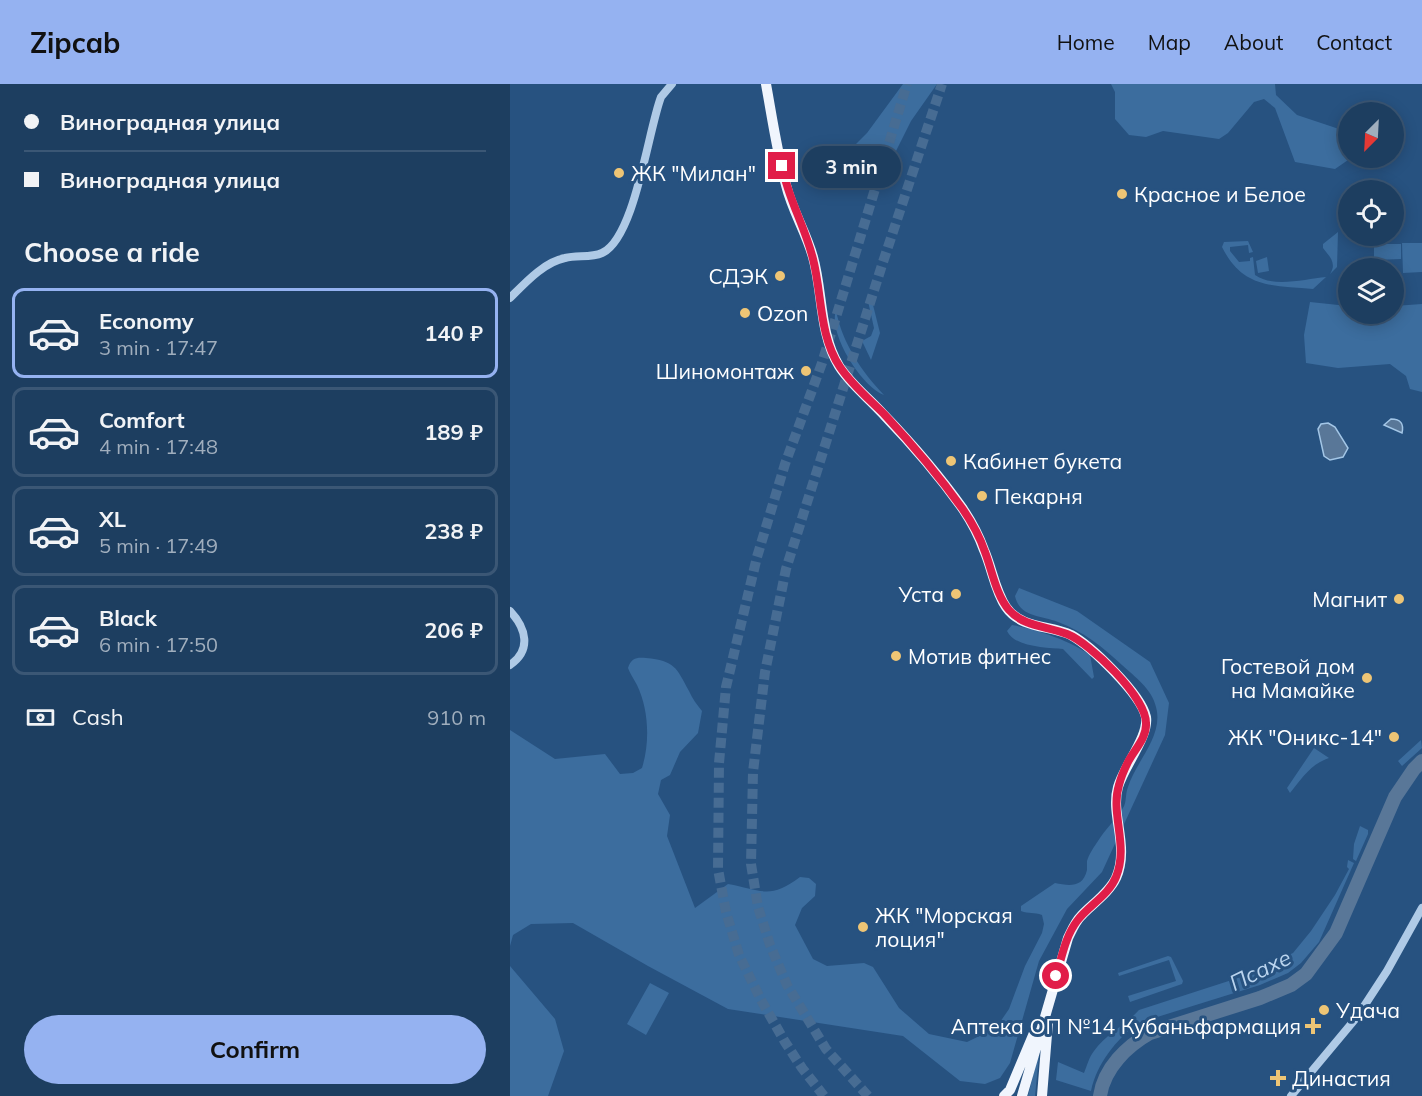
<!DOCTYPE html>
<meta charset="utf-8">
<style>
:root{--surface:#1d3e60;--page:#254566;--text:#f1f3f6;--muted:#a0aebd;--line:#3b5775;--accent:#95b2f1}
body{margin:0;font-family:Mulish,sans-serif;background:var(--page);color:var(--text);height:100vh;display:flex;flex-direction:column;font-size:22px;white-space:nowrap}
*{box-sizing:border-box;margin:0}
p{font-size:20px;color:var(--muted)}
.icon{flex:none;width:33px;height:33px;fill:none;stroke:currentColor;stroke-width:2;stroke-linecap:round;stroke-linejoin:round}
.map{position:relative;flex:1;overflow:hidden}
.side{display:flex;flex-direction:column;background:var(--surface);width:510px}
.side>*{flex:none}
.top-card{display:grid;align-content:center;height:132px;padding:0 24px;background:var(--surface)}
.needle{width:39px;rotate:204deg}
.buttons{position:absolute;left:828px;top:18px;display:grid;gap:12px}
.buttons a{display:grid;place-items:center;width:66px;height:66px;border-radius:50%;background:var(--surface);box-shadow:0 3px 15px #0003,0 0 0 2px var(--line);font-size:30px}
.end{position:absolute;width:27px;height:27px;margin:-14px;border:8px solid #e11d48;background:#fff;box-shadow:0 0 0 3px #fff}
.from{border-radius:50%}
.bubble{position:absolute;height:42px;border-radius:21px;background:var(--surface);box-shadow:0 3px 15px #0003,0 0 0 2px var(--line);font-size:20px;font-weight:700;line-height:42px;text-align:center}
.top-card b{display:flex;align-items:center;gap:21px;height:57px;font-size:22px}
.top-card b+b{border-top:2px solid var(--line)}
.top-card i{width:15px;height:15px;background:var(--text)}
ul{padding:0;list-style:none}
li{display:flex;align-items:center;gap:18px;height:90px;margin:0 12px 9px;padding:0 12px;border:3px solid var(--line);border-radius:12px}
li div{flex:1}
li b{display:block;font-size:22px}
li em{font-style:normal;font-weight:700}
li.selected{border-color:var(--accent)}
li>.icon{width:54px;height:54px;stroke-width:1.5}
h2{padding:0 24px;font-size:27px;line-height:72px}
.pay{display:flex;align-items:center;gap:15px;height:66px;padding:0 24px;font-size:22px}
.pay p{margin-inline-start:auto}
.cta{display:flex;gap:12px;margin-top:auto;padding:12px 24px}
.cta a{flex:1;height:69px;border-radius:36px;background:var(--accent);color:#111;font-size:24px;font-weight:700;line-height:69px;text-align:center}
header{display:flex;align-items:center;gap:36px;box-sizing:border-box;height:84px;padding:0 30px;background:var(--accent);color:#111}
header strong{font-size:28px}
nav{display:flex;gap:33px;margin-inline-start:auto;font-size:21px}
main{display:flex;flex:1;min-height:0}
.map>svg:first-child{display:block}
.green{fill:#3c6d9e}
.water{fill:#597798;stroke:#a3c6e6;stroke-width:1.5}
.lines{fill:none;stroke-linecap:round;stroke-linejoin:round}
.river{stroke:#597798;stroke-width:14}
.major-tunnel{stroke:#476c93;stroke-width:10;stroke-dasharray:10 5;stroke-linecap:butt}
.minor{stroke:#afcae6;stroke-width:8}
.major{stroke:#f0f5fd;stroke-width:10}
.route{stroke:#e11d48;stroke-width:8}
.poi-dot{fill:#eec575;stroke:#275280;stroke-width:2}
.labels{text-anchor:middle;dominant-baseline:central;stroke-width:6;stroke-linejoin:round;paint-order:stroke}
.poi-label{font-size:21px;fill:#fff;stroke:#275280;text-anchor:start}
.water-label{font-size:22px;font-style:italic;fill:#bad4ee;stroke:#275280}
</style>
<header>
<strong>Zipcab</strong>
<nav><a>Home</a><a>Map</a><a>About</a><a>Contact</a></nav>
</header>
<main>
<section class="side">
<div class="top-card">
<b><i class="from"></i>Виноградная улица</b>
<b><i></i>Виноградная улица</b>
</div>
<h2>Choose a ride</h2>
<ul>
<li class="selected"><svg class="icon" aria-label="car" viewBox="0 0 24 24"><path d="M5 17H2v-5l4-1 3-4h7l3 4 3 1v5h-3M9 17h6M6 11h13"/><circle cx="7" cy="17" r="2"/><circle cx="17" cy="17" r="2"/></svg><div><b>Economy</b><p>3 min · 17:47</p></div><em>140 ₽</em></li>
<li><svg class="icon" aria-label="car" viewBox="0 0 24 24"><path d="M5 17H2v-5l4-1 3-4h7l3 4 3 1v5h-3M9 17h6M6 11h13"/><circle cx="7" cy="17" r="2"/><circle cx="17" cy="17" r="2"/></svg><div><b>Comfort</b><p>4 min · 17:48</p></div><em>189 ₽</em></li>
<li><svg class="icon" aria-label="car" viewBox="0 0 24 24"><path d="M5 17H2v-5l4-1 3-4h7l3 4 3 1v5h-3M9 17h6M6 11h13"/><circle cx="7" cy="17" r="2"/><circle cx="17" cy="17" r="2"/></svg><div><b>XL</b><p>5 min · 17:49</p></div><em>238 ₽</em></li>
<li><svg class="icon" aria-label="car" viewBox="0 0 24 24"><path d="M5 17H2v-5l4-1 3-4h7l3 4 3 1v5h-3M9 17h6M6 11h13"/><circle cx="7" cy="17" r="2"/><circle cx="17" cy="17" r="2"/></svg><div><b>Black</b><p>6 min · 17:50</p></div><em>206 ₽</em></li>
</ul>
<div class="pay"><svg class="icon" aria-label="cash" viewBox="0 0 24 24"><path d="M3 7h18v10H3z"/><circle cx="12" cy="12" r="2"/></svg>Cash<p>910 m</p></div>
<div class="cta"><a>Confirm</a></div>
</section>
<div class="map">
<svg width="912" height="1012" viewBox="0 0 912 1012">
<rect width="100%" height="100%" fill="#275280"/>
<path class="green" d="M393 0H427L401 37 376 87 358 90 345 82 340 66 357 49Z
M601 0H765L766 11 787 31 838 48V74H841L825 85 785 78 765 24 754 15 744 18 718 49 709 55 653 47 636 53 619 51 605 35V8Z
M828 148 827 183 820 190C827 179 820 173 813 164V160Z
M738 157 743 168 739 169 738 161 720 163V167L729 178 740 177V174L743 173 745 191C763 204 795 195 816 193L803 205C762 201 733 205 712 163L714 158Z
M892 159H912V188L893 189Z
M864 160H891V175L864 176Z
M757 173 759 187 748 189 746 177Z
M358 217H362L370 249 361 276 352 257 361 252 364 244Z
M800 218 838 222V230H884V222L912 220V308L900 305 896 292 880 280 828 284 796 279 794 251Z
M326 226C332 259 352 288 374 311 352 303 318 250 326 226Z
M509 504 567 527 640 578 659 619 655 651 592 788 557 825 529 877 500 979 490 994 475 1000 450 997 393 952 218 925 138 882 63 839 21 840 3 851 0 862V646L45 675 95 670 110 690 123 689 132 684C140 658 139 626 127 601 124 595 120 590 118 584 121 574 127 573 136 574 165 577 166 583 179 607 182 614 187 621 192 627L188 649 170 668 160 691 151 696 148 710 160 731 157 752 185 824 218 800C251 806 260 816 290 793L299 794 306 800 305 812 292 824 285 841 303 875 317 882 354 879 363 883 389 924 419 950 457 958 486 944 499 925 515 882 532 849 534 840 532 831C524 828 519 830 511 827V822L545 799C559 802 573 804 577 786 577 783 577 780 577 777 579 770 584 763 588 757 595 745 606 736 613 724 617 718 615 710 618 703 626 677 654 652 646 623 642 605 625 593 612 581 594 564 573 547 548 538 531 531 510 534 505 512Z
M502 541C526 545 561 557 580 571L584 593 582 595 553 565C538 564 504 563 497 547Z
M911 656 912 664 892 682 888 677Z
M804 664 819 674C801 680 792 694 780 709L777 704Z
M850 742 858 746V750L846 777 843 775 844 760Z
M838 776 844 779 809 858 791 879 778 889 750 901 628 939C606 956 587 979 581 1007L546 996 548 978 574 989C577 982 579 973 584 967 596 950 616 941 629 926L731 893 783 869 801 847 825 811 839 785 837 783Z
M658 872 661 873 673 897 672 900 620 918 618 912 666 897 659 876 609 892 608 889Z
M0 882 45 935 54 967 38 1012H0Z
M140 899 159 909 136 951 117 940Z
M529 972 525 1012H518L527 975Z"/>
<path class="water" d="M881 335C891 335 894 340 892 349L874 341Z
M818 339 825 343 838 364 833 373 820 376 814 372 808 345 811 340Z"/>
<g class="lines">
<path class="river" d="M590 1012C594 984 617 962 640 949L750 914 781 901 796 890 826 849 885 713 904 685 912 677"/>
<path class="major-tunnel" d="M314 1012 292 984 275 958 251 916 229 871 216 828 208 785 209 679 216 603 247 473 275 380 312 279 397 0
M358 1012 316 965 277 901 260 861 248 823 241 780 243 688 255 588 276 485 372 181 432 0"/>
<path class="minor" d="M0 214C15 199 34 178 55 174 67 171 81 174 92 169 125 154 138 47 151 13L162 0
M0 527C16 544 22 566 0 581
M781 1012 847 933 877 887 912 824"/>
<path class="major" d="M256 0C262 33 267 68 276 101 282 126 296 148 303 173 313 208 309 249 329 282 341 301 359 314 374 331 400 358 431 394 453 425 461 437 469 452 474 466 482 484 485 507 496 523 511 545 540 541 561 551 581 562 631 610 636 633 639 652 614 682 608 703 600 731 620 762 606 794 599 809 582 820 571 832 565 838 562 846 558 854L512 1012
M494 1012 500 1006 524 949
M532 1012 538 938"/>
</g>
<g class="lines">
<path class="route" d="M272 82C278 115 295 142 303 175 312 210 309 252 330 283 342 301 359 315 374 330 401 359 429 392 452 424 461 437 470 453 475 468 482 486 486 511 499 526 514 543 537 542 557 550 580 559 636 613 636 639 637 654 624 666 618 678 614 686 611 693 609 701 600 730 619 761 606 793 599 811 578 822 567 837 555 853 552 873 546 892"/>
</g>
<g class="poi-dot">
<circle cx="109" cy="89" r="6"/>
<circle cx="612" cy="110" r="6"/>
<circle cx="270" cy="192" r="6"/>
<circle cx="235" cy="229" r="6"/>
<circle cx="296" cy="287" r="6"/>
<circle cx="441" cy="377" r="6"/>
<circle cx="472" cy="412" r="6"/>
<circle cx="446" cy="510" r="6"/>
<circle cx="889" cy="515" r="6"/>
<circle cx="386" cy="572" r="6"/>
<circle cx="857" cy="594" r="6"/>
<circle cx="884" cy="653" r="6"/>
<circle cx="353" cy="843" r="6"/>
<circle cx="814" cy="926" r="6"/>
<path d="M800 933h6v6h6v6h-6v6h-6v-6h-6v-6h6z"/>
<path d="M765 985h6v6h6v6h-6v6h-6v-6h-6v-6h6z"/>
</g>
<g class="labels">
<g class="poi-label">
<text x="121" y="89">ЖК "Милан"</text>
<text x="624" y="110">Красное и Белое</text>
<text x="258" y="192" text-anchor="end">СДЭК</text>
<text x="247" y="229">Ozon</text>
<text x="284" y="287" text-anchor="end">Шиномонтаж</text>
<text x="453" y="377">Кабинет букета</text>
<text x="484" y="412">Пекарня</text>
<text x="434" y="510" text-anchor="end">Уста</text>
<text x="877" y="515" text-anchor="end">Магнит</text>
<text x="398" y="572">Мотив фитнес</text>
<text x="845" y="582" text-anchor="end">Гостевой дом<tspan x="845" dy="24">на Мамайке</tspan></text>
<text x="872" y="653" text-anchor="end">ЖК "Оникс-14"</text>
<text x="365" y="831">ЖК "Морская<tspan x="365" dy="24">лоция"</tspan></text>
<text x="826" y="926">Удача</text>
<text x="791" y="942" text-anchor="end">Аптека ОП №14 Кубаньфармация</text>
<text x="782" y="994">Династия</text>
</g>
<g class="water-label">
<text transform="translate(750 886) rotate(-26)">Псахе</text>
</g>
</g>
</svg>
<div class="buttons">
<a><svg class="needle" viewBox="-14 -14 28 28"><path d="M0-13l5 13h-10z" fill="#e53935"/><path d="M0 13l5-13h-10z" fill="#a0aebd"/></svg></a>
<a><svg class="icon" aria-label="locate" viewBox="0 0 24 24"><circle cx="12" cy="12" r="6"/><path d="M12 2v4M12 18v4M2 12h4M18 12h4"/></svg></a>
<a><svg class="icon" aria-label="layers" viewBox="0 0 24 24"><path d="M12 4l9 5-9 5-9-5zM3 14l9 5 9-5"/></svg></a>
</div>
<i class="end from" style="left:546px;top:892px"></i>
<i class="end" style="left:272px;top:82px"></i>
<div class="bubble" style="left:292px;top:62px;width:99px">3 min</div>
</div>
</main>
